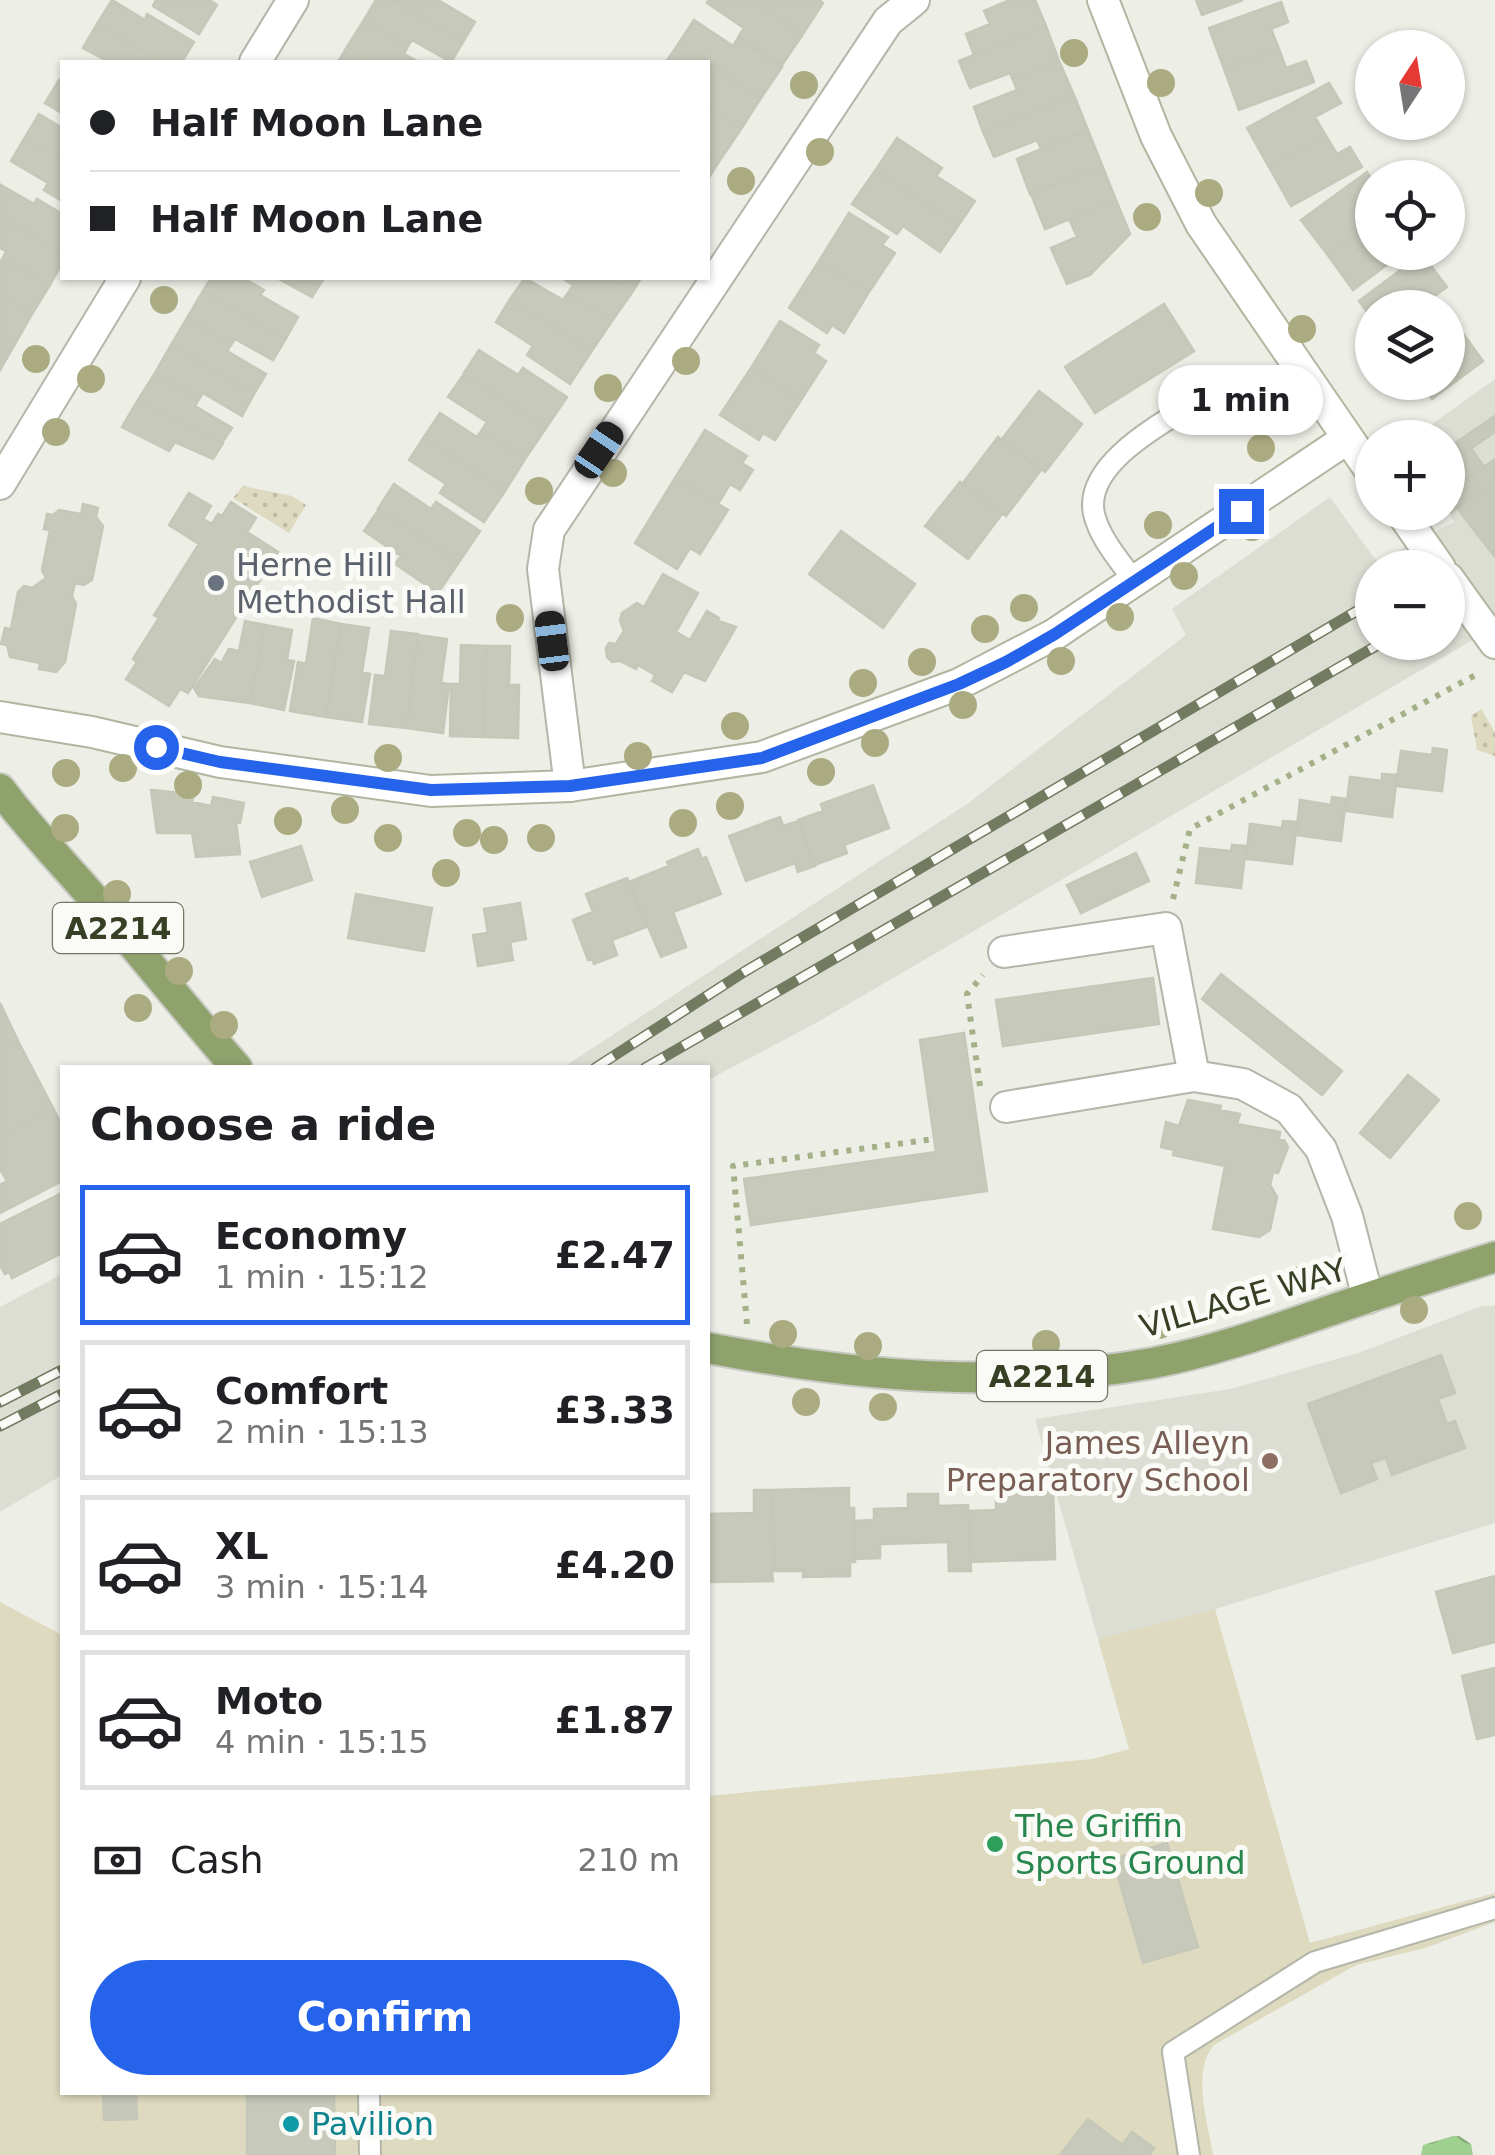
<!DOCTYPE html>
<meta charset="utf-8">
<style>
:root{--surface:#fff;--page:#f6f6f6;--text:#202124;--muted:#757577;--line:#e0e0e0;--accent:#2563eb}
body{margin:0;font-family:"DejaVu Sans",sans-serif;background:var(--page);color:var(--text);height:100vh;display:flex;flex-direction:column;font-size:38px;white-space:nowrap}
*{box-sizing:border-box;margin:0}
p{font-size:32px;color:var(--muted)}
.icon{flex:none;width:55px;height:55px;fill:none;stroke:currentColor;stroke-width:2;stroke-linecap:round;stroke-linejoin:round}
.map{position:relative;flex:1;overflow:hidden}
.details{position:absolute;left:60px;top:1065px;width:650px;height:1030px;display:flex;flex-direction:column;background:var(--surface);border-radius:0px;box-shadow:0 2px 8px #0004}
.details>*{flex:none}
.hud{position:absolute;left:60px;top:60px;width:650px;height:220px;border-radius:0px;box-shadow:0 2px 8px #0004;display:grid;align-content:center;height:220px;padding:0 30px;background:var(--surface)}
.needle{width:65px;rotate:12deg}
.buttons{position:absolute;left:1355px;top:30px;display:grid;gap:20px}
.buttons a{display:grid;place-items:center;width:110px;height:110px;border-radius:50%;background:var(--surface);box-shadow:0 2px 8px #0004;font-size:50px}
.end{position:absolute;width:45px;height:45px;margin:-22px;border:12px solid #2563eb;background:#fff;box-shadow:0 0 0 5px #fff}
.from{border-radius:50%}
.bubble{position:absolute;height:70px;border-radius:35px;background:var(--surface);box-shadow:0 2px 8px #0004;font-size:32px;font-weight:700;line-height:70px;text-align:center}
.car{position:absolute;width:30px;height:60px;margin:-30px -15px;border-radius:12px;box-shadow:0 0 8px 2px #0007;background:linear-gradient(#222 24%,#8ab4d8 0 40%,#222 0 76%,#8ab4d8 0 86%,#222 0)}
.hud b{display:flex;align-items:center;gap:35px;height:95px;font-size:38px}
.hud b+b{border-top:2px solid var(--line)}
.hud i{width:25px;height:25px;background:var(--text)}
ul{padding:0;list-style:none}
li{display:flex;align-items:center;gap:30px;height:140px;margin:0 20px 15px;padding:0 10px;border:5px solid var(--line);border-radius:0px}
li div{flex:1}
li b{display:block;font-size:38px}
li em{font-style:normal;font-weight:700}
li.active{border-color:var(--accent)}
li>.icon{width:90px;height:90px;stroke-width:1.5}
h2{padding:0 30px;font-size:45px;line-height:120px}
.pay{display:flex;align-items:center;gap:25px;height:110px;padding:0 30px;font-size:38px}
.pay p{margin-inline-start:auto}
.action{display:flex;gap:20px;margin-top:auto;padding:20px 30px}
.action a{flex:1;height:115px;border-radius:60px;background:var(--accent);color:#fff;font-size:40px;font-weight:700;line-height:115px;text-align:center}
.map>svg:first-child{display:block}
.built{fill:#dcded4;fill-rule:evenodd}
.green{fill:url(#green-dots)}
.pitch{fill:#dedac0}
.water{fill:url(#water-waves)}
.building{fill:#c7c9bb;stroke:#c5c8b8;stroke-width:2.5}
.lines{fill:none;stroke-linecap:round;stroke-linejoin:round}
.lane-casing{stroke:#b3b6a8;stroke-width:24}
.street-casing{stroke:#b3b6a8;stroke-width:34}
.secondary-casing{stroke:#b1b6a1;stroke-width:34}
.primary-casing{stroke:#c7cac2;stroke-width:34}
.path{stroke:#a4b087;stroke-width:6;stroke-dasharray:5 8;stroke-linecap:butt}
.lane{stroke:#fff;stroke-width:20}
.street{stroke:#fff;stroke-width:30}
.secondary{stroke:#fff;stroke-width:30}
.primary{stroke:#8fa26c;stroke-width:30}
.rail-casing{stroke:#727b60;stroke-width:11}
.rail{stroke:#fafaf6;stroke-width:8;stroke-dasharray:22;stroke-linecap:butt}
.tree{fill:#abab82}
.route{stroke:#2563eb;stroke-width:12}
.worship-dot{fill:#6b7280;stroke:#fafaf6;stroke-width:4}
.education-dot{fill:#8d6e63;stroke:#fafaf6;stroke-width:4}
.leisure-dot{fill:#2e9e5b;stroke:#fafaf6;stroke-width:4}
.culture-dot{fill:#0f9aa8;stroke:#fafaf6;stroke-width:4}
.labels{text-anchor:middle;dominant-baseline:central;stroke-width:10;stroke-linejoin:round;paint-order:stroke}
.shield{fill:#fafaf6;stroke:#727864;stroke-width:2.5}
.shield-label{font-size:30px;font-weight:bold;fill:#374025}
.worship-label{font-size:32px;fill:#5b616d;stroke:#fafaf6;text-anchor:start}
.street-label{font-size:32px;fill:#374025;stroke:#fafaf6}
.education-label{font-size:32px;fill:#785e54;stroke:#fafaf6;text-anchor:end}
.leisure-label{font-size:32px;fill:#27864d;stroke:#fafaf6;text-anchor:start}
.culture-label{font-size:32px;fill:#0d838f;stroke:#fafaf6;text-anchor:start}
</style>
<div class="map">
<svg width="1495" height="2155" viewBox="0 0 1495 2155">
<defs>
<pattern id="green-dots" width="8" height="8" patternUnits="userSpaceOnUse" patternTransform="scale(2.5)"><rect width="8" height="8" fill="#dedac0"/><path d="M2 2h.1M6 6h.1" fill="none" stroke="#bfbca5" stroke-width="1.8" stroke-linecap="round"/></pattern>
<pattern id="water-waves" width="16" height="10" patternUnits="userSpaceOnUse" patternTransform="scale(2.5)"><rect width="16" height="10" fill="#a0d090"/><path d="M0 5q4-4 8 0t8 0" fill="none" stroke="#83aa75"/></pattern>
</defs>
<rect width="100%" height="100%" fill="#edeee6"/>
<path class="built" d="M1495 379V627L816 1023 708 1080V1068H562L967 804 1186 635 1172 609 1330 497 1377 562 1454 522 1448 512V438L1414 437ZM1372 568H1448V642H1372Z
M62 1274V1475L0 1512V1307Z
M1482 1306H1495V1523L1215 1609 1098 1639 1035 1419 1230 1389 1358 1353Z"/>
<path class="green" d="M243 486 292 496 306 505 289 533 233 498Z
M1481 709 1495 732V756L1477 750 1471 716Z"/>
<path class="pitch" d="M0 1602 62 1635V2092H708V1796L1092 1759 1129 1749 1098 1639 1215 1609 1310 1943 1495 1893V1922L1425 1948 1356 1965 1214 2045C1191 2072 1208 2123 1213 2155H0Z"/>
<path class="water" d="M1453 2136H1459L1471 2144 1473 2155H1421L1423 2145Z"/>
<path class="building" d="M112 0 145 20 147 14 194 42 182 62H162L97 24Z
M156 0H209L217 5 199 34 153 6Z
M376 0H392L463 42 451 62 412 40 408 46 364 20Z
M392 0H438L475 22 463 42Z
M709 0H751L803 34 782 65 739 36 744 28 707 3Z
M751 0H819L823 3 803 34Z
M1010 0H1035L1046 26 974 55 966 34 990 24 984 11Z
M1196 0H1243L1202 15Z
M1281 2 1288 22 1271 29 1279 49 1224 69 1209 28Z
M364 20 408 46 404 54 419 62H373L347 47Z
M694 20 733 46 738 38 782 67 761 98 679 43Z
M97 24 162 62H109L83 48Z
M1046 26 1059 61 1013 80 1010 73 970 88 959 61Z
M679 43 707 62H666Z
M347 47 373 62H338Z
M1279 49 1286 68 1306 61 1314 82 1239 110 1224 69Z
M1059 61 1074 95 983 132 974 107 1017 90 1013 80Z
M708 63 761 98 741 129 708 107Z
M59 80 62 82V113L45 103Z
M1329 83 1341 103 1315 117 1326 136 1269 167 1247 128Z
M1074 95 1088 130 1041 149 1037 140 994 157 983 132Z
M708 107 741 129 720 160 708 152Z
M39 114 62 128V161L24 139Z
M1088 130 1102 165 1030 194 1017 159Z
M1326 136 1337 154 1350 147 1362 167 1291 206 1269 167Z
M897 138 942 168 936 176 975 201 958 226 875 171Z
M24 139 62 161V201L44 190 48 183 11 161Z
M708 152 720 160 708 179Z
M1102 165 1116 200 1045 229 1031 194Z
M875 171 958 226 940 252 903 226 897 234 852 204Z
M1367 172 1372 180V194L1361 202 1372 222 1327 254 1301 220Z
M1 185 34 204 37 199 62 214V253L0 216Z
M1116 200 1130 234 1090 275 1067 284 1051 248 1077 237 1069 219Z
M849 213 888 237 882 245 895 253 869 292 819 261Z
M0 216 62 253V263L50 285 3 258 6 251 0 248Z
M1372 222V252H1404L1353 290 1327 254Z
M1422 254 1447 287 1432 298 1437 305 1372 308V319L1359 301Z
M3 258 50 285 32 314 0 295V262Z
M819 261 869 292 844 333 832 325 827 333 789 308Z
M211 278H243L264 290 260 295 298 317 285 340 203 291Z
M277 278H324L312 297Z
M525 278 563 300 568 293 612 321 591 352 510 299Z
M562 278H613L633 291 612 321 568 293 573 285Z
M613 278H641L633 291Z
M203 291 285 340 273 360 235 339 231 345 187 318Z
M0 295 32 314 15 344 0 335Z
M510 299 591 352 570 384 527 355 533 346 496 322Z
M1164 304 1194 351 1095 413 1065 367Z
M1448 313 1483 361 1432 399 1419 382H1448Z
M187 318 231 345 227 351 266 374 254 394 171 345Z
M780 321 819 345 814 353 826 361 801 400 751 368Z
M0 335 15 344 0 370Z
M171 345 254 394 242 416 203 393 199 399 155 373Z
M479 350 518 375 523 368 567 397 546 428 464 373Z
M751 368 801 400 775 440 763 433 759 440 720 415Z
M155 373 199 399 195 406 232 428 222 443 138 400Z
M464 374 546 428 525 459 482 430 487 422 448 397Z
M1039 391 1082 424 1045 472 1002 439Z
M138 400 223 443 213 459 175 442 169 451 122 427Z
M440 413 477 437 482 430 525 459 505 491 424 437Z
M1495 416V432L1448 464V448Z
M705 430 747 456 742 463 753 470 740 490 730 484 718 504 675 478Z
M424 437 505 491 484 522 440 493 446 484 409 460Z
M998 437 1041 470 1006 516 963 483Z
M1471 448 1484 467 1448 492V464Z
M1494 460 1495 482 1451 512 1448 492Z
M675 478 728 510 700 554 690 548 677 569 635 543Z
M960 482 1002 514 968 559 925 526Z
M1495 483V557L1457 508Z
M394 484 431 509 436 502 480 531 459 562 378 509Z
M189 493 211 506 203 519 212 524 218 514 222 516 231 502 256 518 247 532 278 552 188 693 180 689 169 706 126 679 137 662 133 659 159 618 154 615 199 544 169 525Z
M83 504 98 508 96 517 103 526 92 580 84 585 75 583 72 596 76 604 65 662 56 672 39 669 40 663 10 657 7 645 1 644 5 628 11 629 18 592 24 586 32 588 46 578 42 570 50 530 44 529 47 514 53 515 59 510 81 514Z
M379 509 459 562 438 593 395 564 401 556 364 531Z
M841 531 915 584 883 628 809 574Z
M663 574 698 593 676 632 690 640 707 611 719 618 718 621 736 627 705 681 684 672 672 692 652 681 655 675 638 665 636 669 620 661 612 662 607 657 606 648 609 643 616 644 624 631 620 621 622 613 637 603 644 607Z
M313 618 341 624 326 717 290 711 298 662 306 664Z
M245 621 265 625 250 703 199 696 194 688 215 659 221 663 229 649 239 651Z
M341 624 369 628 362 672 370 674 362 722 326 717Z
M265 625 292 630 287 660 294 661 284 710 250 703Z
M391 631 418 634 406 728 369 724 375 675 385 676Z
M418 635 447 639 441 683 449 684 443 733 406 728Z
M461 645 486 646 484 737 450 736 451 684H460Z
M486 646H510L509 685H519L518 738 484 737Z
M1433 748 1447 750 1442 791 1396 786 1401 751 1432 755Z
M1382 774 1397 775 1392 817 1346 811 1350 777 1382 781Z
M873 785 889 828 844 845 847 853 815 865 798 820 823 811 821 804Z
M151 790 194 794 192 802 211 806 213 797 244 803 240 823 236 822 240 854 196 857 192 833H157Z
M1332 797 1346 799 1341 841 1296 835 1300 800 1331 805Z
M780 817 783 826 798 821 815 866 798 872 795 863 746 881 729 836Z
M1283 821 1297 822 1292 864 1246 859 1250 824 1282 828Z
M1232 845 1246 846 1241 888 1196 883 1200 848 1231 851Z
M301 846 312 880 262 897 250 862Z
M698 849 702 859 706 857 721 894 673 912 686 947 661 957 629 882 669 866 667 862Z
M1136 853 1149 881 1081 913 1067 885Z
M627 878 646 927 612 940 617 955 594 964 592 959 588 960 573 920 593 912 586 894Z
M356 894 432 908 424 951 348 938Z
M520 903 526 939 510 942 513 960 478 966 473 935 488 933 484 909Z
M1221 974 1342 1071 1322 1095 1202 999Z
M1153 978 1159 1024 1003 1046 996 1000Z
M0 1003 19 1043 0 1053Z
M964 1033 987 1191 751 1225 744 1179 936 1152 920 1040Z
M19 1043 53 1108 0 1136V1053Z
M1408 1075 1439 1100 1390 1158 1360 1133Z
M1188 1100 1221 1106 1220 1110 1240 1114 1237 1124 1280 1132 1279 1139 1284 1140 1288 1147 1278 1173 1273 1172 1270 1185 1277 1197 1270 1230 1259 1237 1213 1229 1225 1166 1173 1155 1174 1150 1161 1147 1166 1122 1179 1126Z
M53 1108 62 1126V1181L0 1213V1185L7 1181 0 1169V1136Z
M62 1193V1253L12 1278 9 1272 5 1274 0 1265V1224Z
M1441 1355 1455 1393 1438 1399 1447 1424 1455 1421 1465 1448 1392 1475 1386 1458 1371 1463 1377 1479 1341 1493 1308 1404Z
M1053 1486 1055 1559 971 1562 968 1511 996 1510V1488Z
M849 1488V1508H854L855 1562H850V1576L803 1577V1571H775L772 1490Z
M754 1490H772L775 1571H772L773 1581 708 1582V1514L754 1513Z
M908 1494H938V1506L968 1505 971 1571H949L948 1542 880 1544V1558L855 1559 854 1521 874 1520V1509L908 1508Z
M1495 1576V1642L1453 1653 1436 1592Z
M1495 1668V1735L1477 1739 1462 1676Z
M1167 1843 1198 1947 1143 1963 1113 1859Z
M103 2092H136L137 2119 104 2120Z
M334 2092 335 2155H247V2093Z
M1088 2119 1122 2145 1132 2132 1154 2148 1149 2155H1060Z"/>
<g class="lines">
<defs>
<path id="lane" d="M1135 582C1120 561 1100 539 1094 514 1083 463 1166 421 1201 399
M369 2092 370 2155
M1189 2155 1173 2052 1315 1962 1495 1908"/>
<path id="street" d="M255 62 293 0
M0 484 125 278
M570 786 543 569 549 530 888 21 914 0
M1004 952 1166 928 1194 1076
M1006 1107 1194 1076 1243 1084 1289 1109 1321 1149 1347 1216 1368 1298"/>
<path id="secondary" d="M1103 0 1156 136 1201 224 1372 473
M1401 512 1440 568
M1448 578 1495 643
M0 717 92 732 220 762 431 791 570 786 762 757 959 684 1055 634 1348 438"/>
<path id="primary" d="M0 789C31 831 67 867 101 907 147 960 190 1015 237 1068
M708 1348C854 1376 1005 1390 1153 1363 1226 1349 1295 1322 1364 1299 1408 1284 1451 1271 1495 1257"/>
</defs>
<use href="#lane" class="lane-casing"/>
<use href="#street" class="street-casing"/>
<use href="#secondary" class="secondary-casing"/>
<use href="#primary" class="primary-casing"/>
<path class="path" d="M1173 899 1190 829 1481 672
M980 1086 967 994 983 975
M747 1324 733 1166 934 1139"/>
<use href="#lane" class="lane"/>
<use href="#street" class="street"/>
<use href="#secondary" class="secondary"/>
<use href="#primary" class="primary"/>
<defs>
<path id="rail" d="M595 1068 744 972 1372 602
M645 1068 1383 642
M0 1402 62 1370
M0 1426 62 1394"/>
</defs>
<use href="#rail" class="rail-casing"/>
<use href="#rail" class="rail"/>
</g>
<g class="tree">
<circle cx="1074" cy="53" r="14"/>
<circle cx="1161" cy="83" r="14"/>
<circle cx="804" cy="85" r="14"/>
<circle cx="820" cy="152" r="14"/>
<circle cx="741" cy="181" r="14"/>
<circle cx="1209" cy="193" r="14"/>
<circle cx="1147" cy="217" r="14"/>
<circle cx="164" cy="300" r="14"/>
<circle cx="1302" cy="329" r="14"/>
<circle cx="36" cy="359" r="14"/>
<circle cx="686" cy="361" r="14"/>
<circle cx="91" cy="379" r="14"/>
<circle cx="608" cy="388" r="14"/>
<circle cx="56" cy="432" r="14"/>
<circle cx="1261" cy="448" r="14"/>
<circle cx="613" cy="473" r="14"/>
<circle cx="539" cy="491" r="14"/>
<circle cx="1158" cy="525" r="14"/>
<circle cx="1252" cy="527" r="14"/>
<circle cx="1184" cy="576" r="14"/>
<circle cx="1024" cy="608" r="14"/>
<circle cx="1120" cy="617" r="14"/>
<circle cx="510" cy="618" r="14"/>
<circle cx="985" cy="629" r="14"/>
<circle cx="1061" cy="661" r="14"/>
<circle cx="922" cy="662" r="14"/>
<circle cx="863" cy="683" r="14"/>
<circle cx="963" cy="705" r="14"/>
<circle cx="735" cy="726" r="14"/>
<circle cx="875" cy="743" r="14"/>
<circle cx="638" cy="756" r="14"/>
<circle cx="388" cy="758" r="14"/>
<circle cx="123" cy="768" r="14"/>
<circle cx="821" cy="772" r="14"/>
<circle cx="66" cy="773" r="14"/>
<circle cx="188" cy="785" r="14"/>
<circle cx="730" cy="806" r="14"/>
<circle cx="345" cy="810" r="14"/>
<circle cx="288" cy="821" r="14"/>
<circle cx="683" cy="823" r="14"/>
<circle cx="65" cy="828" r="14"/>
<circle cx="467" cy="833" r="14"/>
<circle cx="388" cy="838" r="14"/>
<circle cx="541" cy="838" r="14"/>
<circle cx="494" cy="840" r="14"/>
<circle cx="446" cy="873" r="14"/>
<circle cx="117" cy="894" r="14"/>
<circle cx="144" cy="923" r="14"/>
<circle cx="179" cy="971" r="14"/>
<circle cx="138" cy="1008" r="14"/>
<circle cx="224" cy="1025" r="14"/>
<circle cx="1468" cy="1216" r="14"/>
<circle cx="1301" cy="1280" r="14"/>
<circle cx="1414" cy="1310" r="14"/>
<circle cx="1159" cy="1325" r="14"/>
<circle cx="783" cy="1334" r="14"/>
<circle cx="1046" cy="1344" r="14"/>
<circle cx="868" cy="1346" r="14"/>
<circle cx="806" cy="1402" r="14"/>
<circle cx="883" cy="1407" r="14"/>
</g>
<g class="lines">
<path class="route" d="M156 747 220 762 431 790 570 786 762 758 959 684 1006 662 1055 634 1241 511"/>
</g>
<circle class="worship-dot" cx="216" cy="583" r="10"/>
<circle class="education-dot" cx="1270" cy="1461" r="10"/>
<circle class="leisure-dot" cx="995" cy="1844" r="10"/>
<circle class="culture-dot" cx="291" cy="2124" r="10"/>
<g class="labels">
<g class="shield">
<rect x="53" y="903" width="130" height="50" rx="8"/>
<rect x="977" y="1351" width="130" height="50" rx="8"/>
</g>
<g class="shield-label">
<text x="118" y="928">A2214</text>
<text x="1042" y="1376">A2214</text>
</g>
<g class="worship-label">
<text x="236" y="565">Herne Hill<tspan x="236" dy="37">Methodist Hall</tspan></text>
</g>
<g class="street-label">
<text transform="translate(1243 1298) rotate(-16)">VILLAGE WAY</text>
</g>
<g class="education-label">
<text x="1250" y="1443">James Alleyn<tspan x="1250" dy="37">Preparatory School</tspan></text>
</g>
<g class="leisure-label">
<text x="1015" y="1826">The Griffin<tspan x="1015" dy="37">Sports Ground</tspan></text>
</g>
<g class="culture-label">
<text x="311" y="2124">Pavilion</text>
</g>
</g>
</svg>
<div class="buttons">
<a><svg class="needle" viewBox="-14 -14 28 28"><path d="M0-13l5 13h-10z" fill="#e53935"/><path d="M0 13l5-13h-10z" fill="#757577"/></svg></a>
<a><svg class="icon" aria-label="locate" viewBox="0 0 24 24"><circle cx="12" cy="12" r="6"/><path d="M12 2v4M12 18v4M2 12h4M18 12h4"/></svg></a>
<a><svg class="icon" aria-label="layers" viewBox="0 0 24 24"><path d="M12 4l9 5-9 5-9-5zM3 14l9 5 9-5"/></svg></a>
<a>+</a>
<a>−</a>
</div>
<i class="end from" style="left:156px;top:747px"></i>
<i class="end" style="left:1241px;top:511px"></i>
<div class="bubble" style="left:1158px;top:365px;width:165px">1 min</div>
<i class="car" style="left:599px;top:450px;rotate:34deg"></i>
<i class="car" style="left:552px;top:641px;rotate:353deg"></i>
<div class="hud">
<b><i class="from"></i>Half Moon Lane</b>
<b><i></i>Half Moon Lane</b>
</div>
<section class="details">
<h2>Choose a ride</h2>
<ul>
<li class="active"><svg class="icon" aria-label="car" viewBox="0 0 24 24"><path d="M5 17H2v-5l4-1 3-4h7l3 4 3 1v5h-3M9 17h6M6 11h13"/><circle cx="7" cy="17" r="2"/><circle cx="17" cy="17" r="2"/></svg><div><b>Economy</b><p>1 min · 15:12</p></div><em>£2.47</em></li>
<li><svg class="icon" aria-label="car" viewBox="0 0 24 24"><path d="M5 17H2v-5l4-1 3-4h7l3 4 3 1v5h-3M9 17h6M6 11h13"/><circle cx="7" cy="17" r="2"/><circle cx="17" cy="17" r="2"/></svg><div><b>Comfort</b><p>2 min · 15:13</p></div><em>£3.33</em></li>
<li><svg class="icon" aria-label="car" viewBox="0 0 24 24"><path d="M5 17H2v-5l4-1 3-4h7l3 4 3 1v5h-3M9 17h6M6 11h13"/><circle cx="7" cy="17" r="2"/><circle cx="17" cy="17" r="2"/></svg><div><b>XL</b><p>3 min · 15:14</p></div><em>£4.20</em></li>
<li><svg class="icon" aria-label="car" viewBox="0 0 24 24"><path d="M5 17H2v-5l4-1 3-4h7l3 4 3 1v5h-3M9 17h6M6 11h13"/><circle cx="7" cy="17" r="2"/><circle cx="17" cy="17" r="2"/></svg><div><b>Moto</b><p>4 min · 15:15</p></div><em>£1.87</em></li>
</ul>
<div class="pay"><svg class="icon" aria-label="cash" viewBox="0 0 24 24"><path d="M3 7h18v10H3z"/><circle cx="12" cy="12" r="2"/></svg>Cash<p>210 m</p></div>
<div class="action"><a>Confirm</a></div>
</section>
</div>
